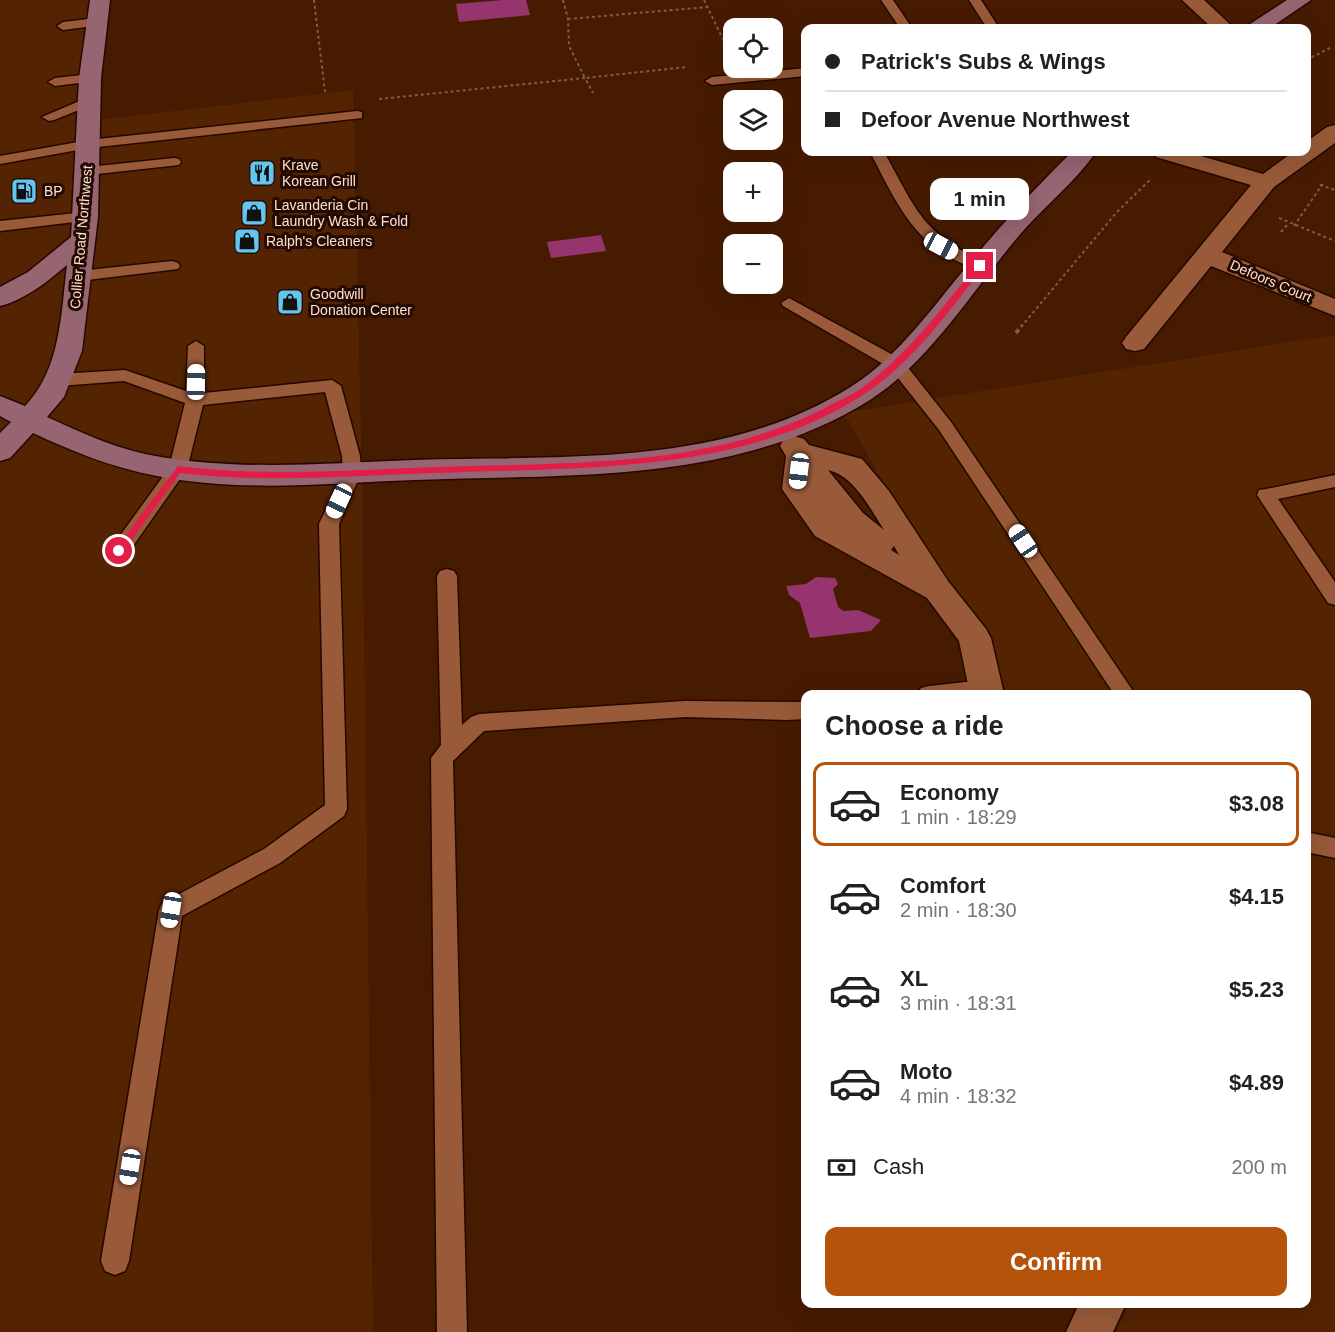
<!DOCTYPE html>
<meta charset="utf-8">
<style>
:root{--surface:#fff;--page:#f2f2f2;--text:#202124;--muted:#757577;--line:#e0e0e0;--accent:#b45309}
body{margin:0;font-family:Arial,sans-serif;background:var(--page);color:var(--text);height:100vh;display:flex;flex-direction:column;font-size:22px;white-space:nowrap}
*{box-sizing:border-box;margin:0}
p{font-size:20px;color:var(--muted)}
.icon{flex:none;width:33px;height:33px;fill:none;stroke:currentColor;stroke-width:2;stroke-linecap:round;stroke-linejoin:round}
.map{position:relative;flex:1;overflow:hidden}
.details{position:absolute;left:801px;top:690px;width:510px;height:618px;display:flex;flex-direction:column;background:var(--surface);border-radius:12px;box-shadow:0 6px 24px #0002}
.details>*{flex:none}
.guide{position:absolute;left:801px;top:24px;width:510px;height:132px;border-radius:12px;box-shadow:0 6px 24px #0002;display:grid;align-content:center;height:132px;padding:0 24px;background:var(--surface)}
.buttons{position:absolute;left:723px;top:18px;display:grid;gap:12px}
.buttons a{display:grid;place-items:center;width:60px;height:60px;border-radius:12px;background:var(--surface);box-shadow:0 6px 24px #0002;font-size:30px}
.end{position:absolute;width:27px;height:27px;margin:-14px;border:8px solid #e11d48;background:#fff;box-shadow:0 0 0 3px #fff}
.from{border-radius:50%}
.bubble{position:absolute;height:42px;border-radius:12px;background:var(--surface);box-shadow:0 6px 24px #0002;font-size:20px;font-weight:700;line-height:42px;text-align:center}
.car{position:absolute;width:18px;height:36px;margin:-18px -9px;border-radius:8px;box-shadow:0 0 4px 2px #0007;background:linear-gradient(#fff 24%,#345 0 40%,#fff 0 76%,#345 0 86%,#fff 0)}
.guide b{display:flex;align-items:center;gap:21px;height:57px;font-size:22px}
.guide b+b{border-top:2px solid var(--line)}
.guide i{width:15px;height:15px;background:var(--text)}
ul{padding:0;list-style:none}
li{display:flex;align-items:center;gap:18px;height:84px;margin:0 12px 9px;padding:0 12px;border:3px solid transparent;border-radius:12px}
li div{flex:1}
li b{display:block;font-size:22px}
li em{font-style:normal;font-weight:700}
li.active{border-color:var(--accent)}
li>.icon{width:54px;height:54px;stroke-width:1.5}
h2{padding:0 24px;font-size:27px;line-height:72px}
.pay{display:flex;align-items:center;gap:15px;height:66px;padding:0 24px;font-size:22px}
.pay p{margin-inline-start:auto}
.cta{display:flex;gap:12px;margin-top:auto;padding:12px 24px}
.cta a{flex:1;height:69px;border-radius:12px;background:var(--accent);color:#fff;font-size:24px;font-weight:700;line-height:69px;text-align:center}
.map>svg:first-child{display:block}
.built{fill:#542302}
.water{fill:#96356d}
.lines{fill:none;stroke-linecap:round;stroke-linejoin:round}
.lane-casing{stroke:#250800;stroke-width:3}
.street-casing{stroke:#250800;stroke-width:3}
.secondary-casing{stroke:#250800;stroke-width:3}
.path-far1{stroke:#825b44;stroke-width:2;stroke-dasharray:3 3;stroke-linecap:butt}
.path{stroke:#825b44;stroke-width:4;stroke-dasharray:4.5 4.5;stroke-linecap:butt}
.lane{fill:#985a38;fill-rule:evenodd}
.street{fill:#985a38;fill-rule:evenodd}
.secondary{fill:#966571;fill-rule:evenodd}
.route{fill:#e11d48}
.labels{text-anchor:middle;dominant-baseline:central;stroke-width:6;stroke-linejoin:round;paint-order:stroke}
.far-poi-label{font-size:14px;fill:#ffe1d2;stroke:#230a01;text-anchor:start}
.far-street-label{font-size:14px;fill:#ffe1d2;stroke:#230a01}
</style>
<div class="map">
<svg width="1335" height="1332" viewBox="0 0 1335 1332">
<rect width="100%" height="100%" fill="#471b00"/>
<path class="built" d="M0 0H106L89 121 353 90 362 478 373 1332H0Z
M1335 335V1332H1116L1129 1304H1306V694H1002L844 413Z"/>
<path class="water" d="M503 0H526L530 15 459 22 456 4Z
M601 235 606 251 551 258 547 242Z
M816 577 835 578 838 584 833 589 838 607 843 611 858 610 881 620 871 631 810 638 800 603 789 595 786 586 806 584Z"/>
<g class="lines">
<defs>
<path id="lane" d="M881 0H893L912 28H900Z
M969 0H981L999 28H987Z
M97 18 102 19V25L63 30 57 26 63 22Z
M806 68V76L712 85 705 81 712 77Z
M90 74 97 78 95 81 55 86 48 82 55 78Z
M89 97 94 98V104L54 120 49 121 42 117Z
M357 111 362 112V118L89 148 0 164V156L89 140Z
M870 152H884C917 211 921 232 986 263L988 266 986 269C976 272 968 266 959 262 912 241 893 196 870 152Z
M174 158 179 159 181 162 179 165 88 175 81 171 88 167Z
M86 212 91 214 94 217 91 220 0 231V221Z
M172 261 178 263 180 266 178 269 79 281 71 276 79 271Z
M789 298 902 360 951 422 1135 694H1114L939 430 890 368 783 306 781 303Z
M196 341 204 346V393L332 380 341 386 360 456 361 473 339 524 347 809 344 816 280 863 182 916 129 1261 125 1271 115 1275 105 1271 101 1261 159 910 162 903 264 849 325 805 319 524 343 473 342 456 325 392 203 405 187 469 126 556H112L109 551 169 468 185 403 124 381 59 386 50 380 59 374 125 370 186 391 188 346Z
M1335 475V487L1278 499 1335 582V605L1328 603 1257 495 1259 490 1266 489Z
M447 569 454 571 457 576 462 725 471 717 479 714 685 701 806 702V719L787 720 685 717 484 731 453 761 467 1332H437L431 758 441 745 437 576 440 571Z
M984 680 992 682 995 688 992 694H918L921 688 929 686Z
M1306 832 1335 838V858L1306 852Z"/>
<path id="street" d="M1182 0H1204L1234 28H1212Z
M1335 125V143L1274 187 1222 252 1335 299V316L1211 266 1144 349 1135 351 1126 349 1122 343 1126 337 1251 185 1156 157 1153 152H1187L1263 174 1293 152H1306V142L1327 127Z
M794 436 804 439 809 445 862 459 889 491 948 581 986 629 991 638 1004 694H970L959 641 927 598 815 536 782 489 786 456 780 446 784 439ZM828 470C854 476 870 508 884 530L863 513ZM894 546 899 555 891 550Z
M1079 1304H1126L1113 1332H1066Z"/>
<path id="secondary" d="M90 0H110L101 78 98 217 82 351 64 397 47 417C84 434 121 451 161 457 245 471 330 463 414 460 561 455 722 469 852 386 899 356 932 308 967 266 1000 226 1035 188 1072 152H1096C1077 180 1046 205 1023 231 976 285 931 361 870 400 734 485 569 474 415 480 329 483 242 493 157 476 114 468 73 452 33 433L10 458 0 461V433L11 422 0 416V396L25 406C61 369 61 313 67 265 48 281 25 300 0 306V287L28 272 71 237 79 78Z
M1287 0H1311L1270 28H1247L1250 24Z"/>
</defs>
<use href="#lane" class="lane-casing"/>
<use href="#street" class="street-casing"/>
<use href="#secondary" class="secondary-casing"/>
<path class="path-far1" d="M314 0 325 92
M563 0 568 19 569 46 585 78 687 67
M704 0 729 52
M568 19 707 7
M1306 60 1332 47
M379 99 585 78 593 93
M1320 185 1335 190
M1279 218 1335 241
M1294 226 1324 182
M1281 232 1289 223
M1021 327 1116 213 1151 179"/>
<path class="path" d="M1016 333 1022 325"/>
<use href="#lane" class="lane"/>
<use href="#street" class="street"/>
<use href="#secondary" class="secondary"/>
</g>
<path class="route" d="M977 265 984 266C949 312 912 363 863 395 736 476 578 467 433 473 349 476 264 483 180 473L122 553 114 551 178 466C264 477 350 470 436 467 567 462 704 469 823 409 835 402 848 397 859 390 907 356 941 309 977 265Z"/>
<defs>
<symbol id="restaurant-square" viewBox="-11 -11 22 22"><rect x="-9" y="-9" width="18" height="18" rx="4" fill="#64c5ee" stroke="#230a01"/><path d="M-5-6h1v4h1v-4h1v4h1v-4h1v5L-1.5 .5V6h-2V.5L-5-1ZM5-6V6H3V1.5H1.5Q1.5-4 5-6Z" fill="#111"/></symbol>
<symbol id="fuel-square" viewBox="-11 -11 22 22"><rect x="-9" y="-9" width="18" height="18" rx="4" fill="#64c5ee" stroke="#230a01"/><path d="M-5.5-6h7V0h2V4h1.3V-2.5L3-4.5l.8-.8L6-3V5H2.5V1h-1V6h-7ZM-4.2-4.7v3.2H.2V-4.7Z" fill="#111"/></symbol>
<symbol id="shop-square" viewBox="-11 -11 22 22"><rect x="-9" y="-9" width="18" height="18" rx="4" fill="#64c5ee" stroke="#230a01"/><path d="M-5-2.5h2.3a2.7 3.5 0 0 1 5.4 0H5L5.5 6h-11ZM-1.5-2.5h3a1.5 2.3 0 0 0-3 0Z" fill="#111"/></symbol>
</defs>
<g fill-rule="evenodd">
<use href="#restaurant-square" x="247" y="158" width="30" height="30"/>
<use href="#fuel-square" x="9" y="176" width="30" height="30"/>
<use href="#shop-square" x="239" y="198" width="30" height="30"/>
<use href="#shop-square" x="232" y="226" width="30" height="30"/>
<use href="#shop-square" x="275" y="287" width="30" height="30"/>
</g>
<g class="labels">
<g class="far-poi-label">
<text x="282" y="165">Krave<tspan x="282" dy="16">Korean Grill</tspan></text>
<text x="44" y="191">BP</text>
<text x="274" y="205">Lavanderia Cin<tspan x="274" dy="16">Laundry Wash &amp; Fold</tspan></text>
<text x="266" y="241">Ralph's Cleaners</text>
<text x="310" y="294">Goodwill<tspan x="310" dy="16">Donation Center</tspan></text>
</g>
<g class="far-street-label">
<text transform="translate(81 237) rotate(-85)">Collier Road Northwest</text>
<text transform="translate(1271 281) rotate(23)">Defoors Court</text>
</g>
</g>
</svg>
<div class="buttons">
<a><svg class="icon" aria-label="locate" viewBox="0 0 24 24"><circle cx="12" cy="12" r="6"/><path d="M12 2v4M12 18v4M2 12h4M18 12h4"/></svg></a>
<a><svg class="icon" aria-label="layers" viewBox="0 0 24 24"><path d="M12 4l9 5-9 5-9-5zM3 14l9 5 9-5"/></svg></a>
<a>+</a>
<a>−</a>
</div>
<i class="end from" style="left:119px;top:551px"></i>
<i class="end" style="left:980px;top:266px"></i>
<div class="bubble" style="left:930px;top:178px;width:99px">1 min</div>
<i class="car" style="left:941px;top:246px;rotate:118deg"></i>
<i class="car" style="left:196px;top:382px;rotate:1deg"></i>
<i class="car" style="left:799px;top:471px;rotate:187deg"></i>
<i class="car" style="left:339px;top:501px;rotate:205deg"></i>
<i class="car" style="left:1023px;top:541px;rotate:326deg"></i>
<i class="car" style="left:171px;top:910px;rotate:189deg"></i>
<i class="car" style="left:130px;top:1167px;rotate:189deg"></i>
<div class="guide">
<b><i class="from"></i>Patrick's Subs &amp; Wings</b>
<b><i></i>Defoor Avenue Northwest</b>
</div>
<section class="details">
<h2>Choose a ride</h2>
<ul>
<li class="active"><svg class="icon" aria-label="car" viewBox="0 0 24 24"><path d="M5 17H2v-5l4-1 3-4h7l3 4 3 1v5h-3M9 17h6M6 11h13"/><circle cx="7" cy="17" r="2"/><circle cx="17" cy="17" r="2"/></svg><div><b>Economy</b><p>1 min · 18:29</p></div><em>$3.08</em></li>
<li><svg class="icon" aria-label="car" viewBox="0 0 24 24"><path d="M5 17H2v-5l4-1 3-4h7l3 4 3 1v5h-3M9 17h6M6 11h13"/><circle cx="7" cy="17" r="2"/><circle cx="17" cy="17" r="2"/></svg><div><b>Comfort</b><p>2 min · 18:30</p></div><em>$4.15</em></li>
<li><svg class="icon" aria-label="car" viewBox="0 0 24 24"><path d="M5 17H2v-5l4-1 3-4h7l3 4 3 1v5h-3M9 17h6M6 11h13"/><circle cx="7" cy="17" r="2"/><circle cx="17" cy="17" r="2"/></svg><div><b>XL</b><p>3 min · 18:31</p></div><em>$5.23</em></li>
<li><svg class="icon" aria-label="car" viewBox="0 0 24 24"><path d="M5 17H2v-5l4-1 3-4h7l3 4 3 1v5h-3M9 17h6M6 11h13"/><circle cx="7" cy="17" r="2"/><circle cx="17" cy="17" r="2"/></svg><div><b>Moto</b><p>4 min · 18:32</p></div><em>$4.89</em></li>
</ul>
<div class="pay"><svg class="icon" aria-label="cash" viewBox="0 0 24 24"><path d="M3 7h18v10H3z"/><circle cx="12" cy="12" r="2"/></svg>Cash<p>200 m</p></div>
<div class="cta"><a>Confirm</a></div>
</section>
</div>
